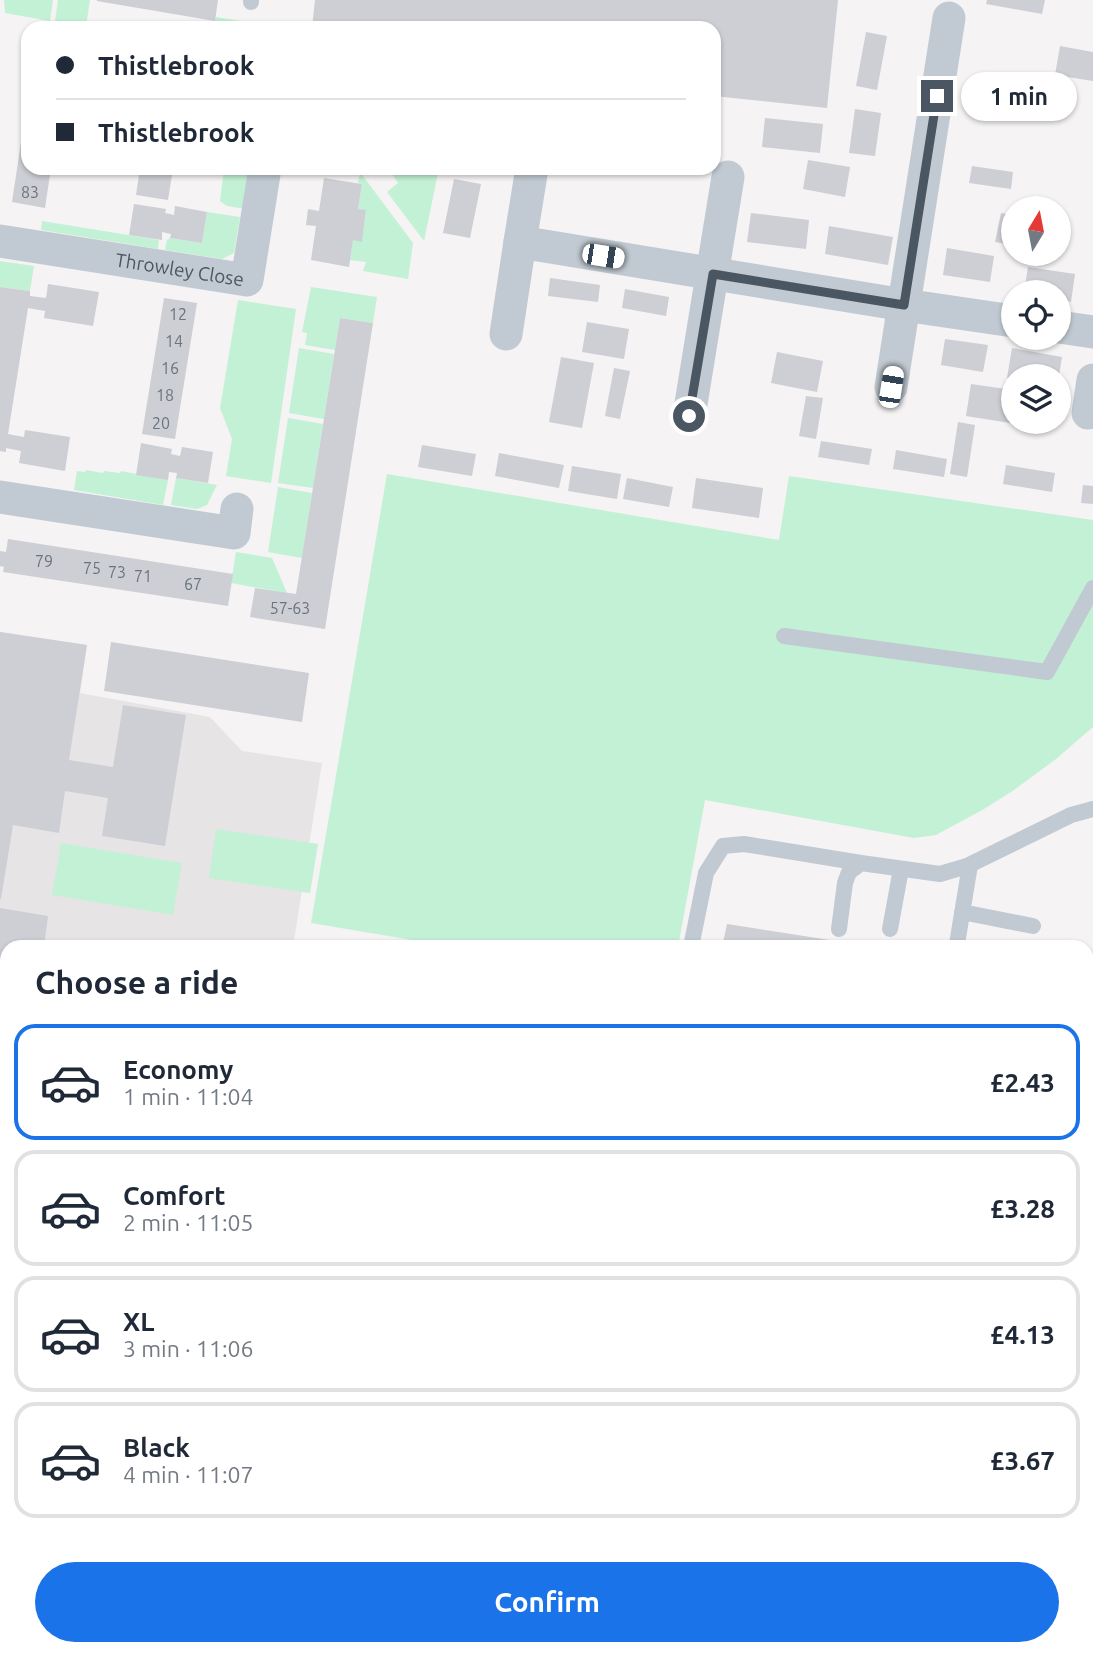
<!DOCTYPE html>
<meta charset="utf-8">
<style>
:root{--surface:#fff;--page:#f6f6f7;--text:#1f2937;--muted:#747a83;--line:#e0e1e3;--accent:#1a73e8}
body{margin:0;font-family:Ubuntu,sans-serif;background:var(--page);color:var(--text);height:100vh;display:flex;flex-direction:column;font-size:26px;white-space:nowrap}
*{box-sizing:border-box;margin:0}
p{font-size:23px;color:var(--muted)}
.icon{flex:none;width:38px;height:38px;fill:none;stroke:currentColor;stroke-width:2;stroke-linecap:round;stroke-linejoin:round}
.map{position:relative;flex:1;overflow:hidden}
.side{position:absolute;left:0px;top:940px;width:1094px;height:716px;display:flex;flex-direction:column;background:var(--surface);border-radius:21px 21px 0 0;box-shadow:0 2px 5px #0004}
.side>*{flex:none}
.top-card{position:absolute;left:21px;top:21px;width:700px;height:154px;border-radius:21px;box-shadow:0 2px 5px #0004;display:grid;align-content:center;height:154px;padding:0 35px;background:var(--surface)}
.needle{width:46px;rotate:10deg}
.buttons{position:absolute;left:1001px;top:196px;display:grid;gap:14px}
.buttons a{display:grid;place-items:center;width:70px;height:70px;border-radius:50%;background:var(--surface);box-shadow:0 2px 5px #0004;font-size:35px}
.end{position:absolute;width:32px;height:32px;margin:-16px;border:9px solid #4a5661;background:#fff;box-shadow:0 0 0 4px #fff}
.from{border-radius:50%}
.bubble{position:absolute;height:49px;border-radius:24px;background:var(--surface);box-shadow:0 2px 5px #0004;font-size:23px;font-weight:700;line-height:49px;text-align:center}
.car{position:absolute;width:21px;height:42px;margin:-21px -10px;border-radius:9px;box-shadow:0 0 5px 2px #0007;background:linear-gradient(#fff 24%,#345 0 40%,#fff 0 76%,#345 0 86%,#fff 0)}
.top-card b{display:flex;align-items:center;gap:24px;height:66px;font-size:26px}
.top-card b+b{border-top:2px solid var(--line)}
.top-card i{width:18px;height:18px;background:var(--text)}
ul{padding:0;list-style:none}
li{display:flex;align-items:center;gap:21px;height:116px;margin:0 14px 10px;padding:0 21px;border:4px solid var(--line);border-radius:21px}
li div{flex:1}
li b{display:block;font-size:26px}
li em{font-style:normal;font-weight:700}
li.on{border-color:var(--accent)}
li>.icon{width:63px;height:63px;stroke-width:1.5}
h2{padding:0 35px;font-size:32px;line-height:84px}
.action{display:flex;gap:14px;margin-top:auto;padding:14px 35px}
.action a{flex:1;height:80px;border-radius:42px;background:var(--accent);color:#fff;font-size:28px;font-weight:700;line-height:80px;text-align:center}
.map>svg:first-child{display:block}
.education{fill:#e6e4e5}
.grass{fill:#c3f1d5}
.building{fill:#cdcfd5}
.lines{fill:none;stroke-linecap:round;stroke-linejoin:round}
.service{stroke:#c1cad2;stroke-width:16}
.minor{stroke:#c1cad2;stroke-width:33}
.route{stroke:#4a5661;stroke-width:9}
.labels{text-anchor:middle;dominant-baseline:central;stroke-width:5;stroke-linejoin:round;paint-order:stroke}
.number-label{font-size:16px;fill:#6b747e}
.street-label{font-size:19px;fill:#4a5661;stroke:#fff}
</style>
<div class="map">
<svg width="1093" height="1654" viewBox="0 0 1093 1654">
<rect width="100%" height="100%" fill="#f5f3f3"/>
<path class="education" d="M0 632 87 645 80 693 210 717 242 751 322 763 293 947H7V1027L0 1026Z"/>
<path class="grass" d="M4 0H53L50 21 5 13Z
M58 0H90L86 26 55 21Z
M216 17 272 26V28H212L213 20H215Z
M224 168H256L246 209 227 206 220 201Z
M388 168H439L424 241 387 192 398 183Z
M360 172 413 243 408 279 363 271 366 262 350 260 353 240 362 241 366 211 358 209 362 184 358 183Z
M207 212 240 217 234 253 222 259 165 250 167 240 170 238 202 243Z
M42 221 159 240 158 249 41 230Z
M0 261 34 266 30 291 0 287Z
M311 287 377 297 373 323 340 318 335 350 305 345 307 333 302 332Z
M238 300 296 309 271 483 226 476 232 439 220 408Z
M299 348 334 354 324 419 289 413Z
M288 418 323 424 313 488 278 483Z
M86 470 103 473 104 471 120 473 121 471 168 480 163 505 74 490 77 471 85 472Z
M387 474 779 540 789 476 1093 520V727L1056 759 1014 790 984 809 936 835 914 838 705 800 678 947H454L311 923Z
M176 478 217 485 207 505 197 509 171 505Z
M278 487 312 493 302 558 268 552Z
M236 552 272 558 287 593 231 583Z
M216 829 318 844 310 893 209 878Z
M61 843 182 863 173 915 52 895Z
M0 1271 7 1273V1326L0 1325Z
M426 1648H562L597 1654H425Z"/>
<path class="building" d="M97 0H218L215 21 97 1Z
M315 0H838L827 108 714 96V28H312Z
M987 0H1045L1042 14 986 4Z
M866 32 887 36 877 90 856 86Z
M1060 46 1093 52V81L1055 75Z
M26 109H28V168H51L45 208 12 202Z
M855 109 881 113 875 156 849 153Z
M765 118 823 124 820 153 762 147Z
M808 160 850 167 845 197 803 189Z
M972 166 1013 172 1011 189 969 183Z
M140 168H173L168 200 136 195Z
M324 178 362 184 358 209 366 210 362 242 353 240 349 267 311 260 316 226 306 225 308 209 319 211Z
M454 179 481 184 470 238 443 233Z
M134 204 166 209 165 213 174 215 175 206 207 212 202 243 170 238 171 234 162 232V240L129 235Z
M751 213 809 220 806 249 747 242Z
M1001 213 1013 215V245L995 242Z
M829 226 893 237 888 265 825 254Z
M947 248 994 256 990 282 943 275Z
M1028 267 1075 274 1071 302 1059 300V292H1024Z
M550 278 600 285 598 302 548 296Z
M48 284 99 292 93 326 44 318 45 311 28 308 8 434 24 437 25 430 70 437 65 471 19 463 21 451 6 448V452L0 451V287L30 291V296L46 298Z
M625 289 669 297 666 316 622 308Z
M164 298 197 303 175 439 142 434Z
M340 318 373 323 325 629 250 617 255 588 296 594Z
M587 322 629 329 624 359 582 352Z
M945 339 988 345 983 372 941 365Z
M1012 348 1062 357 1059 376 1007 378Z
M777 352 823 361 817 392 771 383Z
M561 357 594 363 582 428 549 422Z
M614 368 630 371 620 419 605 416Z
M971 384 1013 390 1010 423 966 416Z
M806 396 823 398 816 439 799 436Z
M958 422 975 425 967 477 950 474Z
M821 441 872 449 869 465 818 457Z
M141 443 172 449 171 454 180 456 182 447 213 452 208 483 176 478 177 473 169 472 168 480 136 475Z
M422 445 476 454 472 476 418 467Z
M896 450 947 459 944 477 893 469Z
M499 453 564 465 559 488 495 476Z
M1006 465 1055 473 1052 492 1003 484Z
M572 466 621 474 617 499 568 491Z
M627 478 673 487 669 507 623 499Z
M696 478 763 488 759 518 692 508Z
M1083 485 1093 486V504L1081 503Z
M8 539 233 574 228 606 3 572 4 567 0 566V551L6 552Z
M0 632 87 645 69 760 113 767 123 705 186 715 165 846 102 836 108 798 65 791 59 833 13 825 1 899H0Z
M111 642 309 673 302 722 104 691Z
M0 908 48 916 44 947H7V960L0 959Z
M727 924 862 945V947H722Z
M1087 1064 1093 1065V1114L1088 1144H1087Z
M0 1077 7 1078V1113L0 1112Z
M0 1206 7 1208V1273L0 1271Z
M0 1325 7 1326V1360L0 1359Z
M6 1648H39V1654H5Z
M114 1648H137L136 1654H113Z
M184 1648H208L207 1654H183Z
M243 1648H291L290 1654H242Z
M571 1648H796L795 1654H597L571 1650Z
M846 1648H925L950 1653V1654H845Z"/>
<g class="lines">
<path class="service" d="M251 2V0
M784 636 1047 672 1093 588
M962 912 1033 926
M839 929 845 883 849 872 861 863 940 874 967 866 1071 815 1093 809
M890 929 901 869
M957 944 970 865
M691 947 706 873 723 846 744 844 861 863
M159 1654 160 1648"/>
<g class="minor">
<path d="M532 168 520 242 904 305 1013 321"/>
<path id="s1" d="M0 241 247 280 265 168"/>
<path d="M1059 327 1093 332"/>
<path d="M506 334 520 242"/>
<path d="M891 387 949 18"/>
<path d="M1088 413 1093 380"/>
<path d="M689 416 728 177"/>
<path d="M0 497 234 533 237 509"/>
<path d="M0 1168 7 1169"/>
<path d="M0 1416 7 1419"/>
<path d="M0 1540 7 1521"/>
<path d="M1040 1648 1041 1654"/>
</g>
</g>
<g class="lines">
<path class="route" d="M689 416 713 274 904 305 937 96"/>
</g>
<g class="labels">
<g class="number-label">
<text x="30" y="192">83</text>
<text x="178" y="314">12</text>
<text x="174" y="341">14</text>
<text x="170" y="368">16</text>
<text x="165" y="395">18</text>
<text x="161" y="423">20</text>
<text x="44" y="561">79</text>
<text x="92" y="568">75</text>
<text x="117" y="572">73</text>
<text x="143" y="576">71</text>
<text x="193" y="584">67</text>
<text x="290" y="608">57-63</text>
</g>
<g class="street-label">
<text stroke="none"><textPath href="#s1" startOffset="182">Throwley Close</textPath></text>
</g>
</g>
</svg>
<div class="buttons">
<a><svg class="needle" viewBox="-14 -14 28 28"><path d="M0-13l5 13h-10z" fill="#e53935"/><path d="M0 13l5-13h-10z" fill="#747a83"/></svg></a>
<a><svg class="icon" aria-label="locate" viewBox="0 0 24 24"><circle cx="12" cy="12" r="6"/><path d="M12 2v4M12 18v4M2 12h4M18 12h4"/></svg></a>
<a><svg class="icon" aria-label="layers" viewBox="0 0 24 24"><path d="M12 4l9 5-9 5-9-5zM3 14l9 5 9-5"/></svg></a>
</div>
<i class="end from" style="left:689px;top:416px"></i>
<i class="end" style="left:937px;top:96px"></i>
<div class="bubble" style="left:961px;top:72px;width:116px">1 min</div>
<i class="car" style="left:603px;top:256px;rotate:99deg"></i>
<i class="car" style="left:891px;top:387px;rotate:9deg"></i>
<div class="top-card">
<b><i class="from"></i>Thistlebrook</b>
<b><i></i>Thistlebrook</b>
</div>
<section class="side">
<h2>Choose a ride</h2>
<ul>
<li class="on"><svg class="icon" aria-label="car" viewBox="0 0 24 24"><path d="M5 17H2v-5l4-1 3-4h7l3 4 3 1v5h-3M9 17h6M6 11h13"/><circle cx="7" cy="17" r="2"/><circle cx="17" cy="17" r="2"/></svg><div><b>Economy</b><p>1 min · 11:04</p></div><em>£2.43</em></li>
<li><svg class="icon" aria-label="car" viewBox="0 0 24 24"><path d="M5 17H2v-5l4-1 3-4h7l3 4 3 1v5h-3M9 17h6M6 11h13"/><circle cx="7" cy="17" r="2"/><circle cx="17" cy="17" r="2"/></svg><div><b>Comfort</b><p>2 min · 11:05</p></div><em>£3.28</em></li>
<li><svg class="icon" aria-label="car" viewBox="0 0 24 24"><path d="M5 17H2v-5l4-1 3-4h7l3 4 3 1v5h-3M9 17h6M6 11h13"/><circle cx="7" cy="17" r="2"/><circle cx="17" cy="17" r="2"/></svg><div><b>XL</b><p>3 min · 11:06</p></div><em>£4.13</em></li>
<li><svg class="icon" aria-label="car" viewBox="0 0 24 24"><path d="M5 17H2v-5l4-1 3-4h7l3 4 3 1v5h-3M9 17h6M6 11h13"/><circle cx="7" cy="17" r="2"/><circle cx="17" cy="17" r="2"/></svg><div><b>Black</b><p>4 min · 11:07</p></div><em>£3.67</em></li>
</ul>
<div class="action"><a>Confirm</a></div>
</section>
</div>
